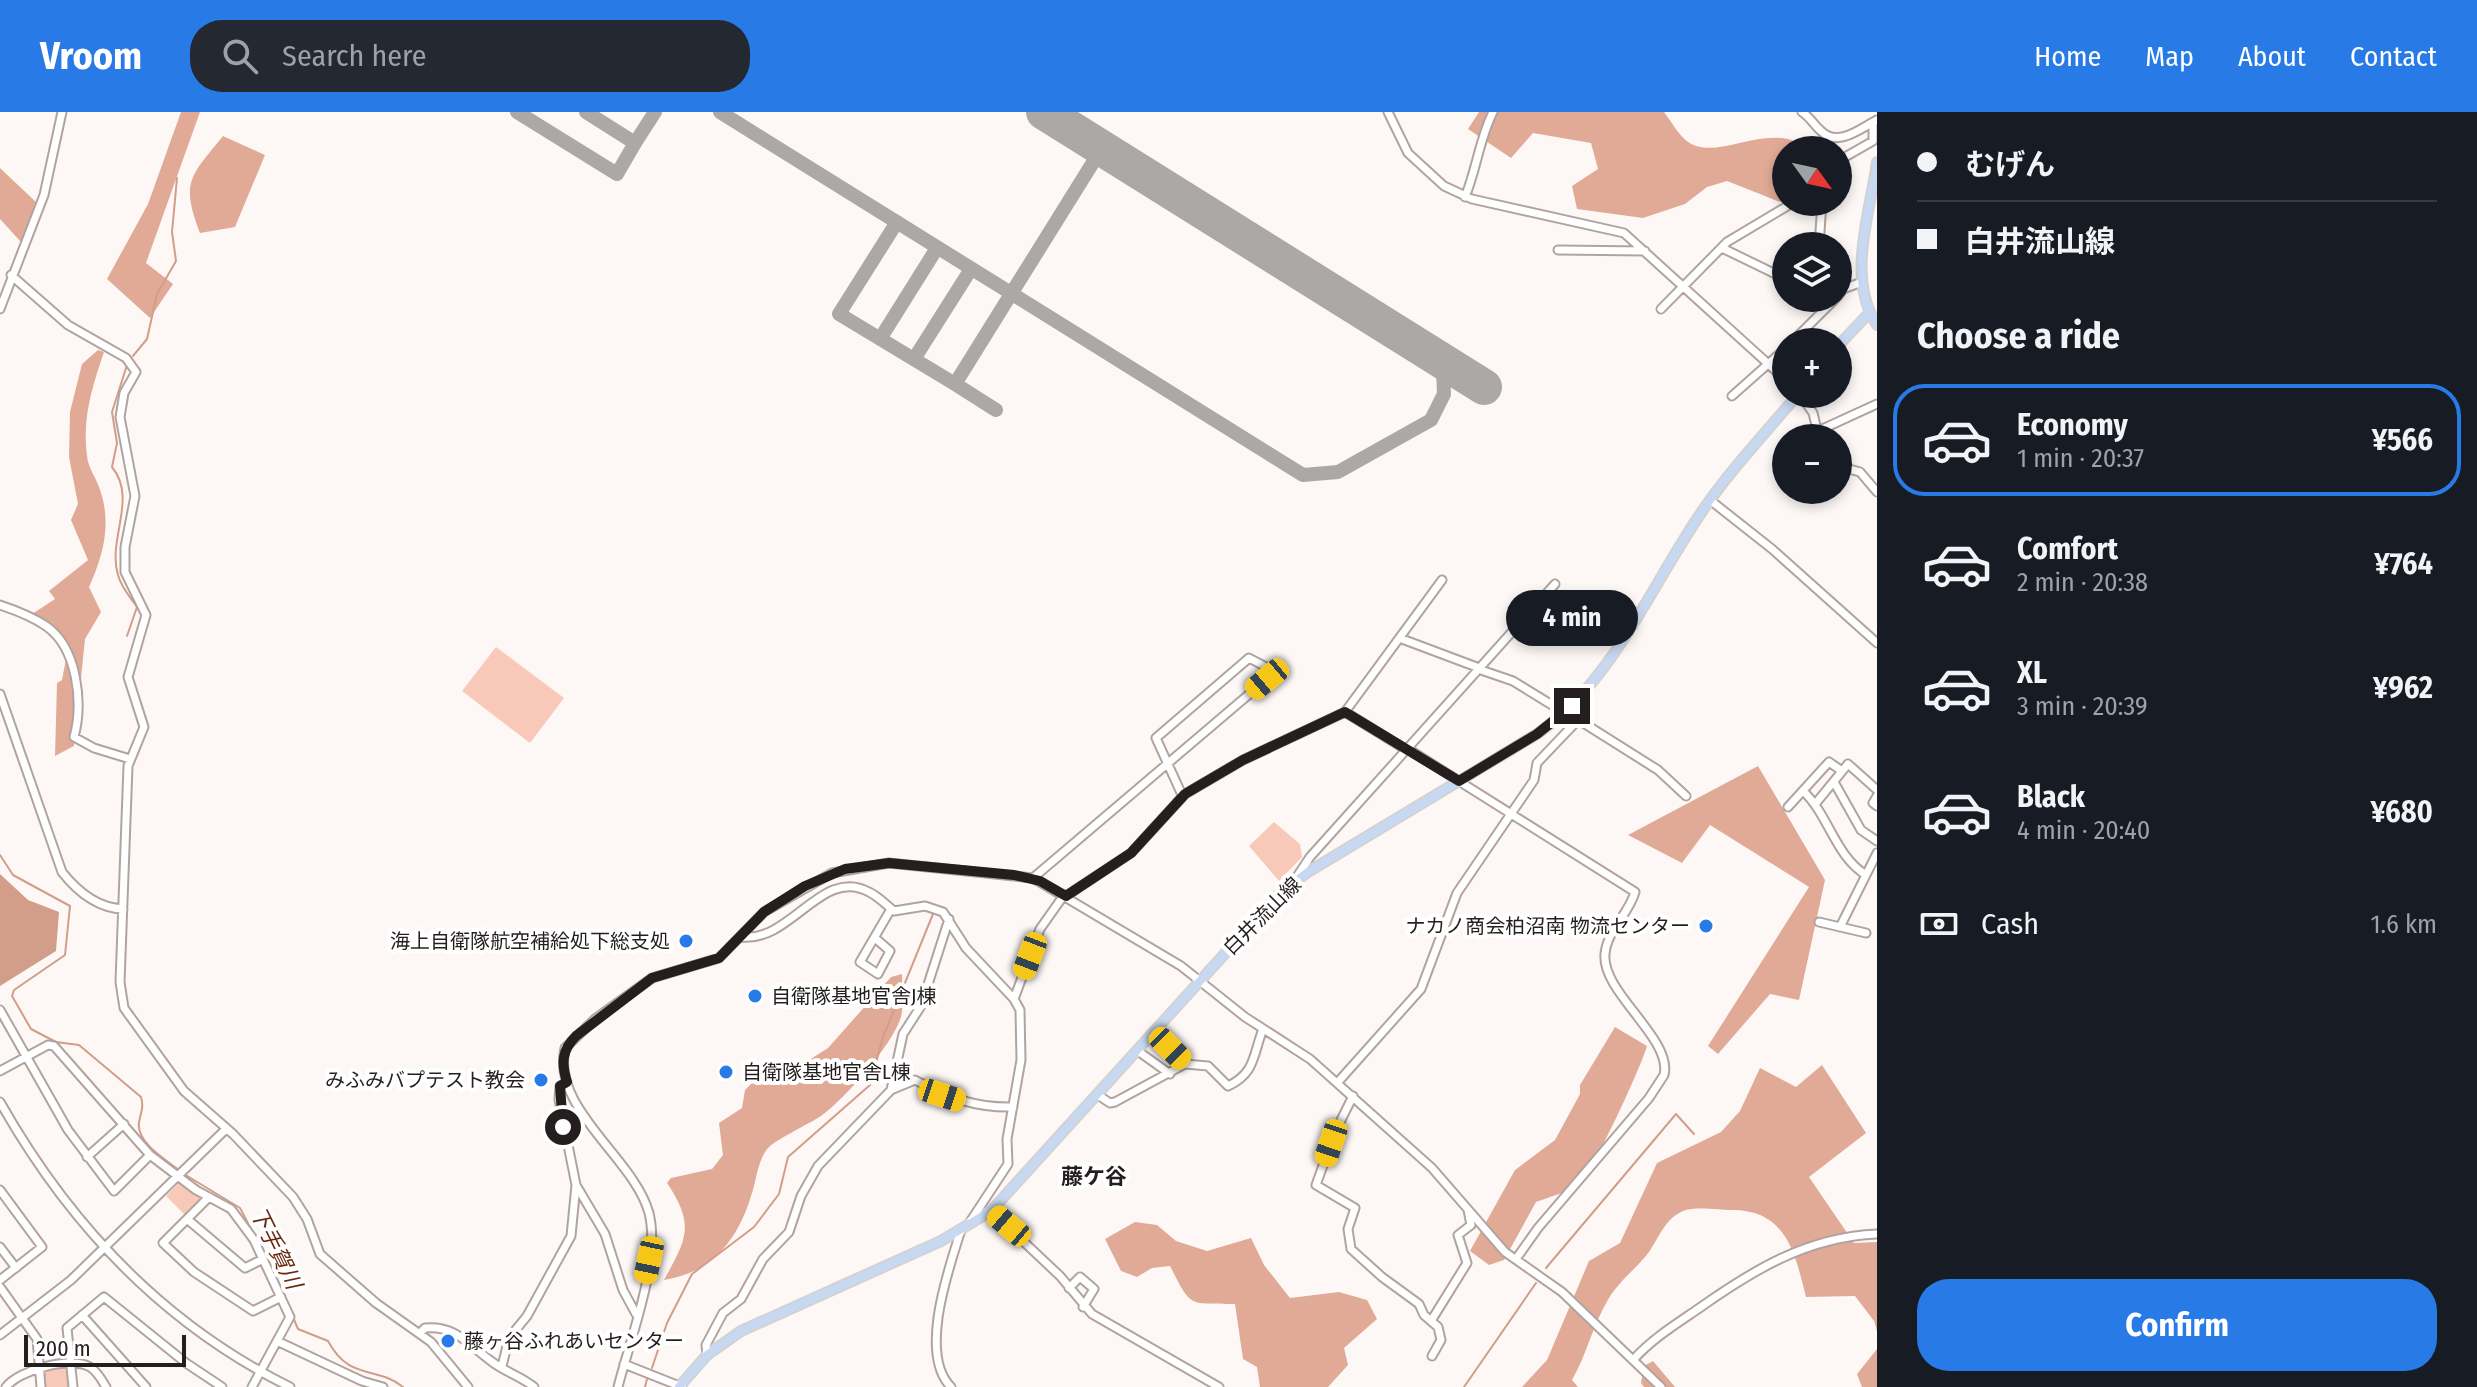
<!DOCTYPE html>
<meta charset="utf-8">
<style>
:root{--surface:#171b24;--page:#242831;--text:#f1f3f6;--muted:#9ea1a6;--line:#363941;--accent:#287be6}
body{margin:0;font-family:"Fira Sans Condensed","Noto Sans JP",sans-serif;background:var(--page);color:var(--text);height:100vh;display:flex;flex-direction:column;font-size:30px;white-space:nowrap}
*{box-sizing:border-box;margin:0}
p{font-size:26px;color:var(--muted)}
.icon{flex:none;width:44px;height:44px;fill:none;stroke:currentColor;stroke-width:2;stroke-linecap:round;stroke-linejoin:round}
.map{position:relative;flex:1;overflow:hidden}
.panel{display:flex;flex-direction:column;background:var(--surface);width:600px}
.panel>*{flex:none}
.banner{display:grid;align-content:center;height:176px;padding:0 40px;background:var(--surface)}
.needle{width:52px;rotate:123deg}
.controls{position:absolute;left:1772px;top:24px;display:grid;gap:16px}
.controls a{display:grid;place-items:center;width:80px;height:80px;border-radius:50%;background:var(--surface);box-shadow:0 4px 12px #0003;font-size:40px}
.scale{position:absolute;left:24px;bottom:20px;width:162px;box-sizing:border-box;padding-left:8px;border:4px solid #241f1e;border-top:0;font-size:22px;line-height:28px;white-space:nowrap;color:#241f1e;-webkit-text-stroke:6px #fff;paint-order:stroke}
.end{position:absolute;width:36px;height:36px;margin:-18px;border:10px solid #241f1e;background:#fff;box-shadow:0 0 0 4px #fff}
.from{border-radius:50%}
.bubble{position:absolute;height:56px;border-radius:28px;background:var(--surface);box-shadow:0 4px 12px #0003;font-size:26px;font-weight:700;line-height:56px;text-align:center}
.car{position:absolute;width:24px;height:48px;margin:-24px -12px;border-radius:10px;box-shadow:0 0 6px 2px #0007;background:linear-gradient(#f5c518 24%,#345 0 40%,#f5c518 0 76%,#345 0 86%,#f5c518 0)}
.banner b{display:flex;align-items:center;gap:28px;height:76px;font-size:30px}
.banner b+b{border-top:2px solid var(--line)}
.banner i{width:20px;height:20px;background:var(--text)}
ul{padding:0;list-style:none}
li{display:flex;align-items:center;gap:24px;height:112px;margin:0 16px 12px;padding:0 24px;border:4px solid transparent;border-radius:32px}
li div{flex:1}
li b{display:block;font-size:30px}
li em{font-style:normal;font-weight:700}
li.on{border-color:var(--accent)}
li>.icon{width:72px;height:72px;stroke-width:1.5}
h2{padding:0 40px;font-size:36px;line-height:96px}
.pay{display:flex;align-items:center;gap:20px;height:88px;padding:0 40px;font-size:30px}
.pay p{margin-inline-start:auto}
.action{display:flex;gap:16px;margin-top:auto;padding:16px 40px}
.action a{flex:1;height:92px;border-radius:32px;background:var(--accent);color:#fff;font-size:32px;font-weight:700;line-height:92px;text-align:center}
header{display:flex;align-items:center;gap:48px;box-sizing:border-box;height:112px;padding:0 40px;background:var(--accent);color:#fff}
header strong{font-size:38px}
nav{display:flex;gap:44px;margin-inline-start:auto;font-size:28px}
.search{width:560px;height:72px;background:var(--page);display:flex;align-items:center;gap:20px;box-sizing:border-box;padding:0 28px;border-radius:32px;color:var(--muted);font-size:30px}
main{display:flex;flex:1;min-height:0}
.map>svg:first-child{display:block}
.green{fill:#f8c9b8}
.forest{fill:#e1aa97}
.water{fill:#d29d89}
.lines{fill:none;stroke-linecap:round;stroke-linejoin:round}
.stream{stroke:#d29d89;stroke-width:2}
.taxiway{stroke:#aca8a6;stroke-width:14}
.runway{stroke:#aca8a6;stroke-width:36}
.minor-casing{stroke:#b1a4a0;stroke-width:11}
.major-casing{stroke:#d3d2d2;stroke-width:12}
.minor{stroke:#fff;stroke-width:7}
.major{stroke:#c7d9f2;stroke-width:8}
.route{stroke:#241f1e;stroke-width:10}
.poi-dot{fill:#287be6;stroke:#fff;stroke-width:3}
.labels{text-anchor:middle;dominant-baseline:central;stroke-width:8;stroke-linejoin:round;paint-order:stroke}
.street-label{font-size:20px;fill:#241f1e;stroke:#fff}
.poi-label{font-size:20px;fill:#241f1e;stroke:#fff;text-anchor:end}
.neighbourhood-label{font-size:22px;font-weight:bold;fill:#241f1e;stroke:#fff}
.water-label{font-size:22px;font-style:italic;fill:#6a290e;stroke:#fff}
</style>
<header>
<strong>Vroom</strong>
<div class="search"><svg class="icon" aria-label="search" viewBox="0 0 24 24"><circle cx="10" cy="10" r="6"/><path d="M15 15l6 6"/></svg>Search here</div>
<nav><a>Home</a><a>Map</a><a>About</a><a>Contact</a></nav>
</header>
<main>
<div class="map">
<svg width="1877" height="1275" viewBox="0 0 1877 1275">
<rect width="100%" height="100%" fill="#fdf8f6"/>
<path class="green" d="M496 535 564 586 530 631 462 579Z
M1274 710 1300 732 1302 745 1279 769 1249 734Z
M179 1071 202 1084V1088L186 1104 166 1084Z
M64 1255 68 1258 71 1275H42L45 1258Z"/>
<path class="forest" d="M181 0H200L146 151 173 172 150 206 107 167 148 92Z
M1479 0H1664C1671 9 1679 24 1688 30 1720 51 1769 5 1811 38H1786V88L1780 90 1727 69 1707 75 1685 92 1643 106 1577 97 1572 74 1598 57 1591 31 1533 21 1511 46 1468 17Z
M223 24 265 43 235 115 200 121C180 69 191 64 223 24Z
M0 56 37 91 21 130 0 107Z
M98 238 104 240C92 275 82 307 87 344 88 356 97 367 100 378 112 412 103 444 89 475L101 500 85 527 74 634 55 644 57 571 62 568 66 547 58 521 29 504 55 487 49 479 88 448 71 408 78 392 69 345 70 300 82 252Z
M1758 654 1825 768 1799 888 1770 882 1718 942 1708 934 1809 775 1710 713 1682 751 1628 723Z
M902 862C902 875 904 892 901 905 893 932 845 987 821 1004 809 1012 777 1027 769 1035 760 1044 757 1062 754 1074 741 1123 716 1160 664 1168 687 1126 695 1113 667 1071L671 1066 712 1057 723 1043 719 1011 742 996 745 978 753 970 795 957 828 936 891 865Z
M1615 915 1647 934C1641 955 1591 1065 1577 1074 1565 1081 1549 1085 1536 1090L1504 1148 1489 1153 1470 1139 1515 1058 1555 1028 1580 982V973Z
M1822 953 1866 1021 1809 1065 1854 1131 1877 1130V1219L1874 1209 1855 1184 1806 1185C1795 1142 1787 1098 1732 1098 1718 1098 1696 1094 1683 1099 1666 1106 1659 1125 1649 1140 1637 1156 1620 1168 1609 1186 1593 1212 1587 1242 1572 1268L1578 1275H1522L1547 1248 1589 1149 1620 1131 1657 1051 1721 1020 1740 999 1760 956 1796 975Z
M1135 1110 1157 1113 1176 1129 1207 1139 1251 1126 1264 1153 1290 1186 1339 1180 1367 1188 1377 1207 1344 1236 1348 1253 1328 1275H1260L1257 1255 1243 1247 1235 1192C1188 1191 1192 1197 1170 1154L1152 1156 1137 1165 1121 1159 1105 1127Z
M1877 1237V1275H1862L1857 1262Z
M1653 1249 1675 1275H1644L1641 1271 1644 1254Z"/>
<path class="water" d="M0 762 28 788 59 800 56 839 0 874Z"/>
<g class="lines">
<path class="stream" d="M133 244 147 227 157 182 176 149 172 120 177 66
M127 253 112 300 117 331 112 355C138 387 107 427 118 463 121 475 130 485 137 495L127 524
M0 743 13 763 70 794 65 843 14 878 12 884 31 917 56 930 79 933 141 985C144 995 141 1000 139 1010 136 1030 164 1047 179 1058
M184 1062 240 1096 274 1160 298 1217 328 1229C350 1270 376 1253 403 1275
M1546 1156 1676 1002 1694 1022
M652 1256 667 1211 692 1162 754 1115 779 1082 788 1045 870 973 883 925 933 802
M645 1275 647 1267
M1464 1275 1536 1171"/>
<path class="taxiway" d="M517 0 617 62 635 31
M586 0 635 31 655 0
M720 0 1303 363 1338 360 1431 308 1444 282 1443 259 1434 243
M897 110 839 202 955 272 1102 36
M880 227 937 136
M914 247 971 157
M955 272 996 298"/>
<path class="runway" d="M1044 0 1484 275"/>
<defs>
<path id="minor" d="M1388 0 1408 41 1444 74 1472 87 1624 121 1786 268
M1802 0C1811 6 1814 13 1821 19 1838 36 1861 16 1877 8
M1838 49 1873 29V10
M1465 85C1477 56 1479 28 1493 0
M1819 134 1822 90
M1722 136 1786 167
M1558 138 1645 139
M11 163 68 213 126 246 136 260 124 281 120 305 135 384 125 435V460L146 503 128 565 144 615 128 654 120 870 124 896 184 979 233 1022 293 1085 307 1107 320 1142 376 1191 431 1230 468 1275
M1838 184 1843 177 1862 170
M0 197 44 83 62 0
M1661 197 1727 130 1794 90
M1792 230 1836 186
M1800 282 1813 301 1819 326
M1732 284 1786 236
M1818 319 1877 292
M1838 354 1860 360 1877 380
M1710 388 1772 437 1877 531
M0 493C15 498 33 505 46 514 78 536 83 592 74 625L94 636 130 647
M1402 527 1482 557
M1481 558 1513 569 1565 601
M0 582 62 760C77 779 98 796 123 797
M1345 600 1442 468
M1566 600 1658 658 1686 684
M1408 637 1635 780C1629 802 1607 818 1605 842 1601 880 1673 927 1664 963L1649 986 1538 1116 1516 1147
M1834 670 1861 718 1877 729
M1803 679C1829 703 1835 744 1866 763
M1877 684 1873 691 1877 694
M1816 691 1848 652 1877 678
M1788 695 1829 650 1842 659
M1033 766 1267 567 1268 556 1249 546 1156 626 1182 683
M1294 769 1310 745 1555 472
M1066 784 1131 741 1185 682 1243 648 1345 600 1407 638
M1819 810 1866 821
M1840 815 1877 741
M741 825C791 831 822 754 869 780 878 784 886 793 894 799L925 794 943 800 966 836 1014 887 1020 898 1021 948 1007 1027 1008 1052 968 1113
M875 826 890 839 878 862 860 850 891 797
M1014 887 1040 817 1064 783
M0 898 68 1018 114 1079 150 1043
M1154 921 1185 952
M1138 939 1170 962
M0 959 48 933 54 934 150 1043 196 1078 231 1097 254 1128 290 1205 252 1275
M1338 970 1421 877 1457 781 1534 668 1537 651 1578 608
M891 978 903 922 921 894 949 807
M1098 983 1110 991 1115 990 1185 952 1208 954 1228 974C1256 961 1253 942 1263 917
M1353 984 1335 1020 1316 1073 1355 1096 1348 1117 1351 1137 1382 1165 1419 1192 1424 1203 1438 1215 1441 1228 1432 1244
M0 990C69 1112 163 1212 290 1275
M87 1045 124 1012
M576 1073 605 1122 623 1178 636 1202
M0 1078 42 1135 0 1168
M209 1085 163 1131 194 1160 253 1199 281 1185
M991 1099 1060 1164 1092 1202 1219 1275
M187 1107 245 1156 261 1148
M0 1135 16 1156
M0 1175 37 1227 41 1275
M1069 1176 1080 1165 1094 1177 1083 1195
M82 1203 146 1275
M1431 1209 1467 1151 1458 1123 1471 1113 1468 1098
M420 1221 425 1216C455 1213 468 1232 491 1249 503 1259 521 1264 534 1275
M0 1223 71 1168 226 1017
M279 1230 362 1269 383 1275
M707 1243 706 1233 723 1201 741 1187 763 1147 789 1120 801 1084 818 1054 891 978 915 968C948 986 977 996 1013 995
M1634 1247C1652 1227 1676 1212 1698 1197 1753 1158 1807 1125 1877 1122
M624 1252 682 1275
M502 1254 509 1226 527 1204 571 1124 576 1073 559 988 560 974 567 970
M6 1275C19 1258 70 1244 90 1255 97 1259 102 1268 106 1275
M73 1275 67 1216 104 1185 186 1251 222 1275
M618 1275C630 1227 661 1149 649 1101 634 1046 551 997 565 936L595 907 652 866 719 846 764 800 832 761 889 751 1033 766 1181 854 1245 905 1310 947 1432 1056 1505 1140 1562 1180 1661 1275
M951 1275C918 1242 949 1156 961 1118"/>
<path id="major" d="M1877 50C1870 101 1846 167 1877 213
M1838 234 1869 201
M679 1275 707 1243 741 1219 941 1129 991 1099 1279 782 1308 760 1537 622C1614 568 1649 477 1701 401 1729 359 1766 321 1798 282"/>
</defs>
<use href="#minor" class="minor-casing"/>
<use href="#major" class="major-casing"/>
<use href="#minor" class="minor"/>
<use href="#major" class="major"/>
</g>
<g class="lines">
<path class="route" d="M563 1015 560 974 567 970C561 951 562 938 576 924L652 866 719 846 764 800 805 774 845 757 889 751 1014 763 1040 769 1066 784 1131 741 1185 682 1243 648 1345 600 1459 669 1537 622 1572 594"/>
</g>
<g class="poi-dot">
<circle cx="1706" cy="814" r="8"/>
<circle cx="686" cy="829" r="8"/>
<circle cx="755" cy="884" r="8"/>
<circle cx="726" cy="960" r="8"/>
<circle cx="541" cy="968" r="8"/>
<circle cx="448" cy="1229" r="8"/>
</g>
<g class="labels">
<g class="street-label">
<text transform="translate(1262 804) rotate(-45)">白井流山線</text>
</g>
<g class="poi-label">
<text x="1690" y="814">ナカノ商会柏沼南 物流センター</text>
<text x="670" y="829">海上自衛隊航空補給処下総支処</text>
<text x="771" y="884" text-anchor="start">自衛隊基地官舎J棟</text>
<text x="742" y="960" text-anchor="start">自衛隊基地官舎L棟</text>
<text x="525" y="968">みふみバプテスト教会</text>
<text x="464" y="1229" text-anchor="start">藤ヶ谷ふれあいセンター</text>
</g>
<g class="neighbourhood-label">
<text x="1094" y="1064">藤ケ谷</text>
</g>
<g class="water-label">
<text transform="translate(276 1136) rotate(64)">下手賀川</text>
</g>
</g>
</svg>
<div class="controls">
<a><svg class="needle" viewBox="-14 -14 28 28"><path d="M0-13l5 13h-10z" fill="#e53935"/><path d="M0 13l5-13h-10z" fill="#9ea1a6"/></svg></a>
<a><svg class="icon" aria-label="layers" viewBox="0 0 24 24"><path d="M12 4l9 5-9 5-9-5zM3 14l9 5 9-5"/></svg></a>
<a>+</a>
<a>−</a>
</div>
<div class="scale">200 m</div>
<i class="end from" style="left:563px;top:1015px"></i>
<i class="end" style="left:1572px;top:594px"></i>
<div class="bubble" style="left:1506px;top:478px;width:132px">4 min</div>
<i class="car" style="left:1267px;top:567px;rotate:230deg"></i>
<i class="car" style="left:1030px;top:844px;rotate:201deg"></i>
<i class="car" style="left:1170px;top:936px;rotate:135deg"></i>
<i class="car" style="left:942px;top:983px;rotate:108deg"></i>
<i class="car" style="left:1331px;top:1031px;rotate:199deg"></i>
<i class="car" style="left:1009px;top:1114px;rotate:310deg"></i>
<i class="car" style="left:649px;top:1148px;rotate:192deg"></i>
</div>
<section class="panel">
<div class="banner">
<b><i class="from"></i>むげん</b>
<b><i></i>白井流山線</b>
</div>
<h2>Choose a ride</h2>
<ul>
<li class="on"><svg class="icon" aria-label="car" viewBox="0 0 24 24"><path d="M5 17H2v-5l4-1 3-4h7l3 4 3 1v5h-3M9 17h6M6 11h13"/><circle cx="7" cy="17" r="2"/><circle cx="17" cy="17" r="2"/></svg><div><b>Economy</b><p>1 min · 20:37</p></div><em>¥566</em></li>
<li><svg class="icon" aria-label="car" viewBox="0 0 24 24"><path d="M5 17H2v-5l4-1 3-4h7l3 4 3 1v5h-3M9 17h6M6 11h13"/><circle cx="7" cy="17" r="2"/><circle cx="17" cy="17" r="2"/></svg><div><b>Comfort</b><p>2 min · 20:38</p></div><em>¥764</em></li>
<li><svg class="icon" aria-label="car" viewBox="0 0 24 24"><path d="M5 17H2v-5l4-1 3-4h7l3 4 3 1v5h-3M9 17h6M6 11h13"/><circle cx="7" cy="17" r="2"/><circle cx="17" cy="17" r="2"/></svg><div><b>XL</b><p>3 min · 20:39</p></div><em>¥962</em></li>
<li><svg class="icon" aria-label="car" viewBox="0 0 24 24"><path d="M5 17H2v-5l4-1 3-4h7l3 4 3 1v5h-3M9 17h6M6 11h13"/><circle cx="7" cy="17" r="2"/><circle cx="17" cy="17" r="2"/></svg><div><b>Black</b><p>4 min · 20:40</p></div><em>¥680</em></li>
</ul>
<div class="pay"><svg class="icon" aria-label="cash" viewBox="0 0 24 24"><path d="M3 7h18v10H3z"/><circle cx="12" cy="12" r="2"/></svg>Cash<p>1.6 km</p></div>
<div class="action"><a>Confirm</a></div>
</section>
</main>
